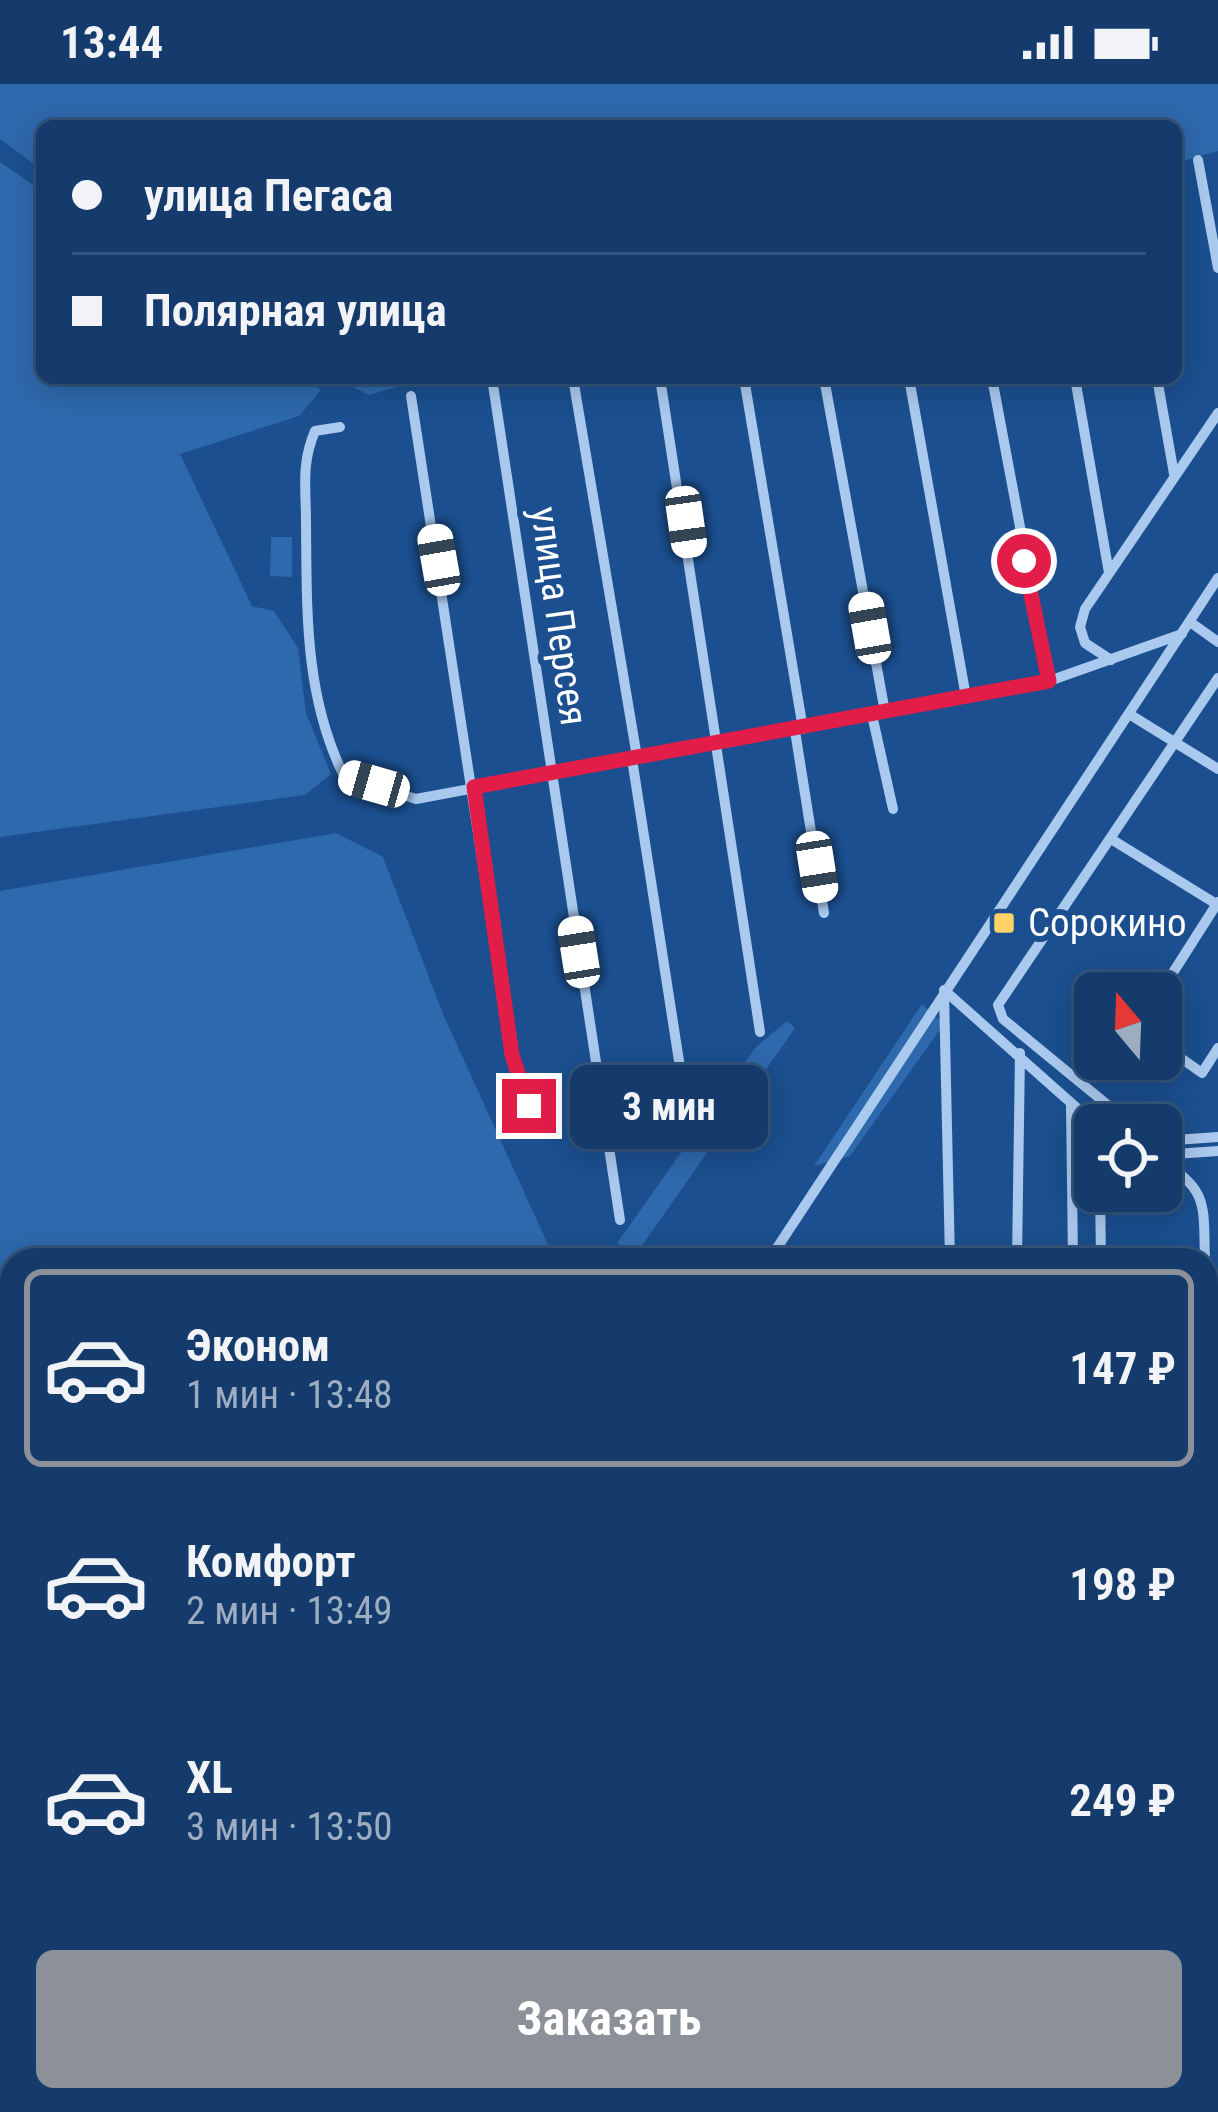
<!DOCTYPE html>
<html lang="ru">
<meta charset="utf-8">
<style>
:root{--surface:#143b6b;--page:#1d4271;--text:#f1f3f6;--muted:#9dadc1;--line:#33557e;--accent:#8c9099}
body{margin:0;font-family:"Roboto Condensed",sans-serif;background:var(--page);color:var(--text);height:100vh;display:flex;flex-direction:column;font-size:45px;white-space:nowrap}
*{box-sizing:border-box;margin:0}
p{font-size:39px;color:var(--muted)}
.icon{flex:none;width:66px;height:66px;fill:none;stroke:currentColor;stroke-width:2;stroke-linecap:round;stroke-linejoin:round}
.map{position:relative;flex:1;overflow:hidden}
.panel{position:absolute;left:0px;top:1164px;width:1218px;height:864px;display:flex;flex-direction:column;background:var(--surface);border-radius:36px 36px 0 0;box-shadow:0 6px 30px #0003,0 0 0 3px var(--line)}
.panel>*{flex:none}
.top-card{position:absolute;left:36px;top:36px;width:1146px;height:264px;border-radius:18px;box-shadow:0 6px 30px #0003,0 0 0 3px var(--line);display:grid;align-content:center;height:264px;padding:0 36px;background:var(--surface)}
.needle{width:78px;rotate:341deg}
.controls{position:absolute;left:1074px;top:888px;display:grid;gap:24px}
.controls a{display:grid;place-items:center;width:108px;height:108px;border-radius:18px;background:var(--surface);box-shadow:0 6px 30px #0003,0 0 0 3px var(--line);font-size:60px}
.end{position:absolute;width:54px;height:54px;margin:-27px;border:15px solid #e11d48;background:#fff;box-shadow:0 0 0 6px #fff}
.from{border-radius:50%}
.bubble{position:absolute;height:84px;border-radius:18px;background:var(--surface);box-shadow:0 6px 30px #0003,0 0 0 3px var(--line);font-size:39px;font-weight:700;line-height:84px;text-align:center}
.car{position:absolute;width:36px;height:72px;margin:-36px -18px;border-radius:15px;box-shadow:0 0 9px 3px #0007;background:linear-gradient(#fff 24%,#345 0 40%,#fff 0 76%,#345 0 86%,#fff 0)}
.top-card b{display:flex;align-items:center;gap:42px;height:114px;font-size:45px}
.top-card b+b{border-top:3px solid var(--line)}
.top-card i{width:30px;height:30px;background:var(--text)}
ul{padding:21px 0 0;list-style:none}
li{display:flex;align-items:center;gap:36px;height:198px;margin:0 24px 18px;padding:0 12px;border:6px solid transparent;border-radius:18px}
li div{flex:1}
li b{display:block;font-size:45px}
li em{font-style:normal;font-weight:700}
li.active{border-color:var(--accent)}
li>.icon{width:108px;height:108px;stroke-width:1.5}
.action{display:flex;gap:24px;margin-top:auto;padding:24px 36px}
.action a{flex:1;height:138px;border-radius:18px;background:var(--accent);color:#fff;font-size:48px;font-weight:700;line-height:138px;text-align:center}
.status{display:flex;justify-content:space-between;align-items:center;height:84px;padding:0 60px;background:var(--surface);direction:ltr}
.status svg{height:33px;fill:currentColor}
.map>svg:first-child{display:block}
.green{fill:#2e69ad}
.water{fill:#3c6290;stroke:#9cc4f0;stroke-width:3}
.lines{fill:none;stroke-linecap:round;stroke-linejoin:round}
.street{stroke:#a9c9ee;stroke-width:10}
.route{stroke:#e11d48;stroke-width:15}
.poi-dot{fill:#ffd166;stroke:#1b4f8f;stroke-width:4.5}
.labels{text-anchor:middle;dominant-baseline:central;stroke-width:12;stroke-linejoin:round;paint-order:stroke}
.street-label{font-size:39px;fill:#fff;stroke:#1b4f8f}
.poi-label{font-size:39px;fill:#fff;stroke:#1b4f8f;text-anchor:start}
</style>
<div class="status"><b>13:44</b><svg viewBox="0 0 49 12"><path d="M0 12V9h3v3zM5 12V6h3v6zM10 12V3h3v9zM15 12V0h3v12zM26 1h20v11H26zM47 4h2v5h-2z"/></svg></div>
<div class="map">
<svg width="1218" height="2028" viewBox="0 0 1218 2028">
<rect width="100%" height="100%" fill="#1b4f8f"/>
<path class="green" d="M0 0H1218V67L1176 79V42H42V86L0 55Z
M0 78 42 107V294H304L321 306 299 332 180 370 252 522 274 527 298 564 306 629 331 690 305 711 0 753Z
M335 294H428L369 311Z
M271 453H292V493L270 492Z
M336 749 383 773 443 930 555 1176H12V1260L0 1261V807Z
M922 920 944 940 850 1072 814 1082Z
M787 937 795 944 636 1170 617 1159 756 963Z
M12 1350V2016H205L204 2028H0V1352Z
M243 2016H573L564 2028H240Z"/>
<path class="water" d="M0 1272 12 1273V1341L0 1343Z
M1206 2012 1218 2019V2028H974L1009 2016 1190 2018Z
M595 2016H800L801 2028H587Z"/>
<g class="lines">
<path class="street" d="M1198 76 1218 184
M492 294 620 1136
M573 294 637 673
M660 294 716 657
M744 294 803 645
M824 294 885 628
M909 294 966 613
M992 294 1049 597
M1075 294 1109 489
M1157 294 1174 390
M411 312 512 971 529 1022
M340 343 315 347C301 380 306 403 306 438 307 526 304 611 344 692L416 715 1049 597 1182 550
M1190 538 1218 558
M1111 576 1085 559 1080 543 1085 525 1218 329
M1129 630 1218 685
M872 631 893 725
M795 647 824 829
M716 661 760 948
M632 675 691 1054
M1111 755 1218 821
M944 906 1096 1041
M944 909 950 1176
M1160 909 1218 818
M1161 960 1202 989 1218 964
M1071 1022 1073 1176
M1132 1041 1003 935 998 921 1218 594
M1161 1057 1218 1053
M1161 1071 1218 1067
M1161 1077C1210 1106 1203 1123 1205 1176
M1100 1107 1101 1176
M769 1176 1218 494
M1017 1176 1020 969
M1206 1192 1218 1476
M1206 1569H1218
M1206 1898H1218
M220 2016 221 2028"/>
</g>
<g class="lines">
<path class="route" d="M529 1022 512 971 474 703 1049 597 1024 477"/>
</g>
<rect class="poi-dot" x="992" y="827" width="24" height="24" rx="6"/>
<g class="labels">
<g class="street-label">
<text transform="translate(559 532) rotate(82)">улица Персея</text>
</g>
<g class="poi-label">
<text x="1028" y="839">Сорокино</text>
</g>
</g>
</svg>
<div class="controls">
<a><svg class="needle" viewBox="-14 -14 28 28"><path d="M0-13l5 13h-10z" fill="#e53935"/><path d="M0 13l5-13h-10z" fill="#9dadc1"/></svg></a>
<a><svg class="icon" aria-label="locate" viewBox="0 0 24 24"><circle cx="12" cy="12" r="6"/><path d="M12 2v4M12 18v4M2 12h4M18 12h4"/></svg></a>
</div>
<i class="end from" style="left:1024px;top:477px"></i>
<i class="end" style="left:529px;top:1022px"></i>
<div class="bubble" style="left:570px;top:981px;width:198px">3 мин</div>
<i class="car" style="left:686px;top:438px;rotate:172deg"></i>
<i class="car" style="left:439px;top:476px;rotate:350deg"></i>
<i class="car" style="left:870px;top:544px;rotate:350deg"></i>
<i class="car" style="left:374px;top:700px;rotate:286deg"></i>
<i class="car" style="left:817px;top:783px;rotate:171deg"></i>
<i class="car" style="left:579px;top:868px;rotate:351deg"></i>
<div class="top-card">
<b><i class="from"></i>улица Пегаса</b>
<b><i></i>Полярная улица</b>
</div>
<section class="panel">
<ul>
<li class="active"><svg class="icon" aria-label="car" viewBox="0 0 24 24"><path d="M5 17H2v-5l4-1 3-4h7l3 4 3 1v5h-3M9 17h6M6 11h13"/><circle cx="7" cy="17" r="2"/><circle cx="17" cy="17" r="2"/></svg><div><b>Эконом</b><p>1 мин · 13:48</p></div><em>147 ₽</em></li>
<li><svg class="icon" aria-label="car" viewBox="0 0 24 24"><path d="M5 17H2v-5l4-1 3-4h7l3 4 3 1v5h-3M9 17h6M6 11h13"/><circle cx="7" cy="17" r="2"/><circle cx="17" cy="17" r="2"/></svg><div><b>Комфорт</b><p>2 мин · 13:49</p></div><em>198 ₽</em></li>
<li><svg class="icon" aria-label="car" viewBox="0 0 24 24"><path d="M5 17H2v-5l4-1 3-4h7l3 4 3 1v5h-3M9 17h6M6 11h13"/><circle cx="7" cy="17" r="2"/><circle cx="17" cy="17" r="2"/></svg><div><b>XL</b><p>3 мин · 13:50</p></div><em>249 ₽</em></li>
</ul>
<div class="action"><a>Заказать</a></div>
</section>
</div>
